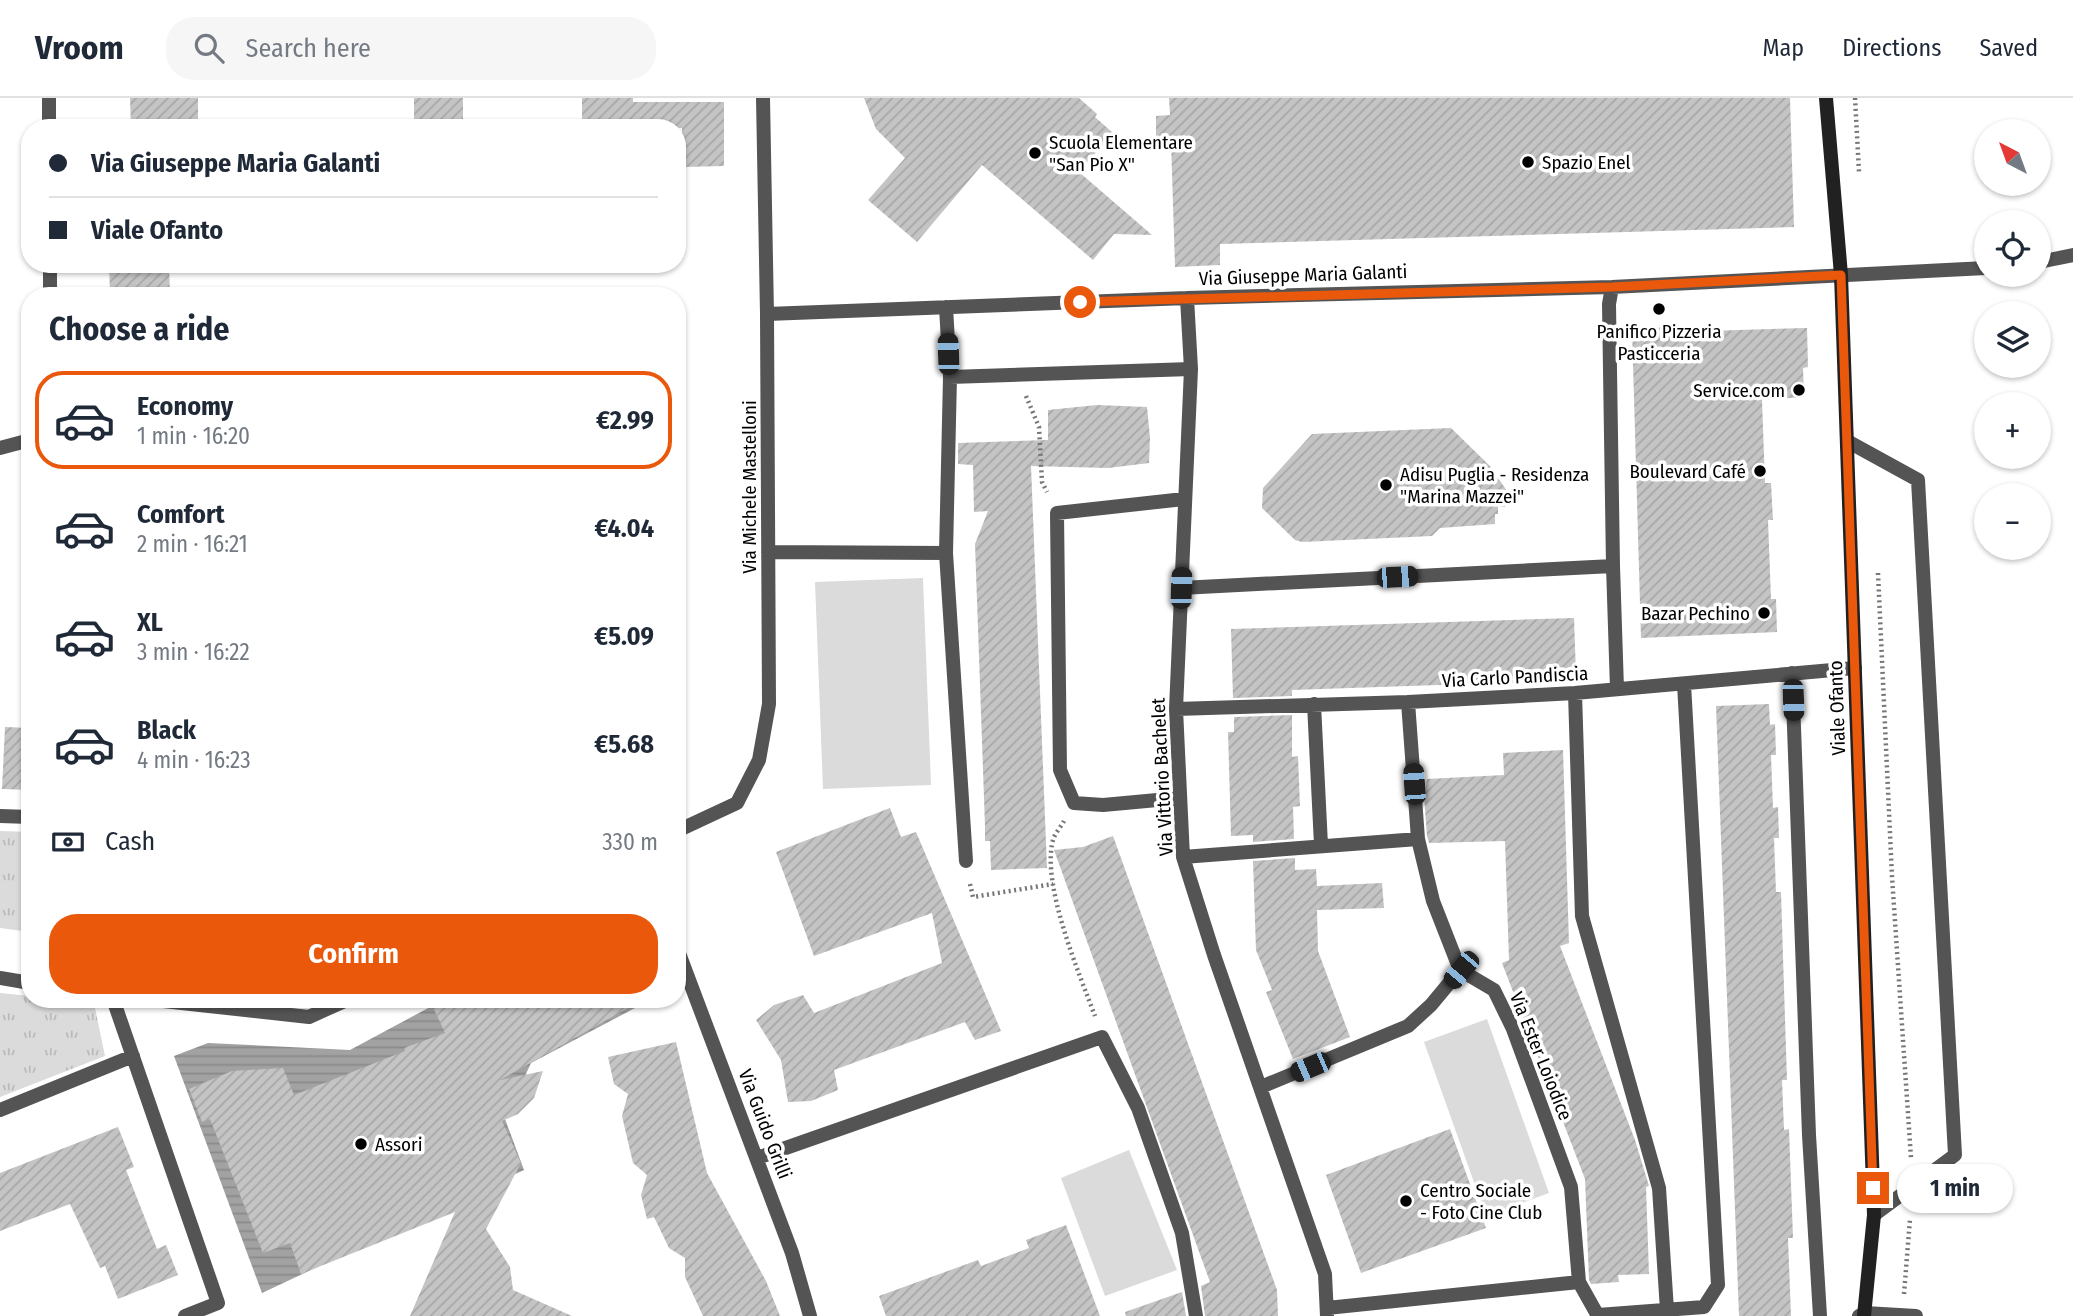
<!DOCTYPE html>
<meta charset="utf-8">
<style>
:root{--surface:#fff;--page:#f6f6f7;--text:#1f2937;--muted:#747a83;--line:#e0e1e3;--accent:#ea580c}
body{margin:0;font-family:"Fira Sans Condensed",sans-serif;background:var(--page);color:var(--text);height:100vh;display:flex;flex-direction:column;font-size:26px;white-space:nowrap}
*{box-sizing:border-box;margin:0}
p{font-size:23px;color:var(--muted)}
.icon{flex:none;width:38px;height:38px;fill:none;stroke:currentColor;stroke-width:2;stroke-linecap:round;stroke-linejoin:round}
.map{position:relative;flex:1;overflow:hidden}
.sheet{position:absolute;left:21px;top:189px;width:665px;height:721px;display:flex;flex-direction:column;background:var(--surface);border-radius:28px;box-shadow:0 2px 5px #0004}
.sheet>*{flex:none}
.guide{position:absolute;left:21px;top:21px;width:665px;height:154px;border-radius:28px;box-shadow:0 2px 5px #0004;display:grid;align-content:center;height:154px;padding:0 28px;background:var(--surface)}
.needle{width:46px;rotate:319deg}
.buttons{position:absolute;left:1974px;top:21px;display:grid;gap:14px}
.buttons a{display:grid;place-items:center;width:77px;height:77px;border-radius:50%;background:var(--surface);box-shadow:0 2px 5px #0004;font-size:35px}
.end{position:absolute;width:32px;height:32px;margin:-16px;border:9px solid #ea580c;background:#fff;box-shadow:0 0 0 4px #fff}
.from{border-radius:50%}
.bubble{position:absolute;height:49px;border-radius:24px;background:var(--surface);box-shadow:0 2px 5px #0004;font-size:23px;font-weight:700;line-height:49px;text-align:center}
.car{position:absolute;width:21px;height:42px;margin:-21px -10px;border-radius:9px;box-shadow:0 0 5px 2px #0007;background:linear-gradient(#222 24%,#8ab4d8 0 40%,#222 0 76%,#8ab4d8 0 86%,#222 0)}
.guide b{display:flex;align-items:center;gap:24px;height:66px;font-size:26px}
.guide b+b{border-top:2px solid var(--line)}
.guide i{width:18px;height:18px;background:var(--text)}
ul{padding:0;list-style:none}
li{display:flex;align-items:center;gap:21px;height:98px;margin:0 14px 10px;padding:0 14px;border:4px solid transparent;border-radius:28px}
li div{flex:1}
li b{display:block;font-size:26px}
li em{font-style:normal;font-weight:700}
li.selected{border-color:var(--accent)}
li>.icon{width:63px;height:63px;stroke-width:1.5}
h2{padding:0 28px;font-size:32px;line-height:84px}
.pay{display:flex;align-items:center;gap:18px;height:77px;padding:0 28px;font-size:26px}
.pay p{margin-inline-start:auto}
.action{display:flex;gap:14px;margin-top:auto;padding:14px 28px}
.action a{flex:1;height:80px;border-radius:28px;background:var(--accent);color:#fff;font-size:28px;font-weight:700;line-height:80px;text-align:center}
header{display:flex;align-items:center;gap:42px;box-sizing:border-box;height:98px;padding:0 35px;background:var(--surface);border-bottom:2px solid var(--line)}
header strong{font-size:33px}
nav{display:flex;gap:38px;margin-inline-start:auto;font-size:24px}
.search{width:490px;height:63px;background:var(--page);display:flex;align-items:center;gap:18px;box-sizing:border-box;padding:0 24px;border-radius:28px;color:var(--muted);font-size:26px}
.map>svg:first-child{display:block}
.grass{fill:#dbdbdb}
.park{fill:url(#park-tufts)}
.water{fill:url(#water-rules)}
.building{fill:url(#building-hatch)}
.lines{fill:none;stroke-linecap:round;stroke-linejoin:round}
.path{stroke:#767676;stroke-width:4.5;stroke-dasharray:2 3.5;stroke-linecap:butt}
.street{stroke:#545454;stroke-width:14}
.secondary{stroke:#212121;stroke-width:14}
.route{stroke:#ea580c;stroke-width:9}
.poi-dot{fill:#000;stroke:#fff;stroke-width:2.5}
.labels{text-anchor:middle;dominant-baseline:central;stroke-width:7;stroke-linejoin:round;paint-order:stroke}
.poi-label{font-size:19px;fill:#000;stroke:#fff;text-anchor:start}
.street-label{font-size:19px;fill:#000;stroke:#fff}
</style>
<header>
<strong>Vroom</strong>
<div class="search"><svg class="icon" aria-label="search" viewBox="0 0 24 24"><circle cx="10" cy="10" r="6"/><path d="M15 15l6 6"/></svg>Search here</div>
<nav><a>Map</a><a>Directions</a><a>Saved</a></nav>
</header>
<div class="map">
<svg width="2073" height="1218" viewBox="0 0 2073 1218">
<defs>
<pattern id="park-tufts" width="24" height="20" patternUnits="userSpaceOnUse" patternTransform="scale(1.75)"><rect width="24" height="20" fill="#dbdbdb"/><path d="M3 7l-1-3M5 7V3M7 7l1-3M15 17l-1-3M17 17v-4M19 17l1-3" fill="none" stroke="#bababa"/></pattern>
<pattern id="water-rules" width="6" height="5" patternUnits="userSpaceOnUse" patternTransform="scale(1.75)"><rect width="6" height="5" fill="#a2a2a2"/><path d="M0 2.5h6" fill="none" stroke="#8a8a8a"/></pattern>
<pattern id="building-hatch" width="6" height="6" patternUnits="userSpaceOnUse" patternTransform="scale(1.75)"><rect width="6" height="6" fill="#c4c4c4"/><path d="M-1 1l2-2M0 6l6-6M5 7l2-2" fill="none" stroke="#a7a7a7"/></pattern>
</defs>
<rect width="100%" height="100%" fill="#fff"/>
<path class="grass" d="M923 480 931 687 823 691 815 484Z
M1487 921 1549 1095 1486 1118 1424 944Z
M1129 1052 1177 1172 1105 1198 1061 1080Z"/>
<path class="park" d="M0 733 30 734V834L0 830Z
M0 895 30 898V901L94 905 105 958 0 999Z"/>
<path class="water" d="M445 901H652L531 965 505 1021 524 1072 262 1195 174 958 208 945 350 952Z"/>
<path class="building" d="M130 0H198V30H131Z
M414 0H463V30H414Z
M582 0H633V4H724V68L683 69 682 30H582Z
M864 0H1079L1097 16 1095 19 1113 35 1079 74 1152 137 1114 136 1093 162 982 67 917 144 868 102 905 60 876 31Z
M1169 0H1790L1794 129 1220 146V167L1175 169 1171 43 1156 44V18L1170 17Z
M109 166H169L170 198 110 196Z
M1672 229 1673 234 1807 230 1808 269 1803 270 1804 299 1762 302 1765 385H1771L1773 422H1768L1771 501H1776L1777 534 1641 540 1632 231Z
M1097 307 1147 309 1150 340 1149 365 1108 370 1031 368 1047 770 991 772 990 743H985V728L975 446 988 413 974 414 973 367 958 366V345L1048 342V312Z
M1451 330 1490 368 1507 393 1504 397 1505 409 1498 408V416H1495V426L1440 430 1432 438 1302 444 1295 442 1262 410 1263 390 1312 336Z
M1574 520 1576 577 1557 576V583L1292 592V598L1233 600 1231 531Z
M1769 606 1770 627 1775 626 1776 657H1771L1773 710 1778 709 1779 740H1774L1776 794H1781L1783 859 1787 982H1782L1784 1032 1789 1031 1793 1140H1788L1791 1218H1739L1716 608Z
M1292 617V659L1298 658 1300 708 1293 709 1294 741 1253 744V737L1231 738 1228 634H1234V619Z
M5 629 30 630V692L2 691Z
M1563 652 1569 845 1560 848 1635 1042 1649 1088 1646 1089 1649 1176 1618 1177 1619 1184 1591 1186 1589 1182 1585 1081 1502 865 1509 862 1505 743 1429 745 1427 738 1424 697 1427 681 1504 677 1503 655Z
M890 710 901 739 916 734 1001 933 975 942 965 924 834 972 838 992 811 1003 788 1004 781 962 756 922 774 907 803 897 814 915 942 865 932 815 814 858 776 754Z
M1113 738 1277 1192 1278 1218H1205L1201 1188 1210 1184 1054 752 1083 749Z
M1295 760V772L1316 771 1317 788 1382 785 1384 810 1317 812 1318 853 1350 939 1293 961 1266 894 1272 892 1256 852 1253 763Z
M448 901H644L500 982 543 973 534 1000 518 1016 502 1023 521 1065 486 1131 510 1169 513 1192 572 1218H410L455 1114 301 1176 290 1145 263 1155 210 1021 202 1024 189 991 232 973 283 970 294 997 405 953 404 950 445 935 433 909Z
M676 944 707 1075 766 1183 780 1218H703L685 1179V1160L669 1150 654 1119 647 1121 641 1097 647 1077 633 1065 622 1018 628 996 614 986 608 959Z
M118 1029 134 1069 126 1072 157 1151 166 1147 178 1177 118 1201 105 1168 100 1170 70 1106 0 1133V1075Z
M1450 1031 1486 1130 1361 1175 1326 1077Z
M1066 1127 1100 1218H886L879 1198 978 1162 981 1168 1029 1150 1026 1142Z
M1182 1194 1186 1218H1126L1125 1214Z"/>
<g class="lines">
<path class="path" d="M1855 0 1859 74
M1026 298 1039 329 1042 384 1047 394
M1878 475 1892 779 1911 1060
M1064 723C1061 729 1055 735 1053 742 1041 786 1079 875 1095 918
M970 786 973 799 1053 786
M1904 1196 1910 1121"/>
<path class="street" d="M49 0V30
M2039 164 2073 157
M50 166V198
M1187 200 1191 271 1176 611 1183 759 1214 857 1325 1176 1327 1218
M946 209 950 279 1191 271
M767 216 1187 200 1612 189 1986 170
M1847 343 1918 382 1955 1057 1874 1117
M0 350 30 342
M768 454 946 455 966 763
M946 455 950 279
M1613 468 1617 591
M1181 490 1613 468 1609 206 1612 189
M1792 575 1809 1037 1820 1218
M1575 595 1582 818 1659 1090 1667 1212
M1408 604 1418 741 1433 803 1460 872 1494 892 1513 931 1571 1089 1579 1184 1598 1218
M1314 606 1321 747
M1176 611 1408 604 1575 595 1855 570
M1179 700 1103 707 1074 705 1060 672 1057 415 1184 401
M0 718 30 719
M677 733 737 705 759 662 769 606 767 216 763 0
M1183 759 1418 741
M677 850 792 1155 810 1218
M0 880 30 885
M113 901 218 1205 185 1218
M145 901 309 919 349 901
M1261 989 1408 928 1431 907 1460 872
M0 1012 133 958
M757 1060 1102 939 1138 1010 1182 1135 1196 1218
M1327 1210 1579 1184
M1598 1217 1704 1209 1718 1187 1684 586
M1859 1218 1865 1215 1916 1218"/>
<path class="secondary" d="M1826 0 1841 177 1874 1117 1864 1218"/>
</g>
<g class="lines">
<path class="route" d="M1080 204 1612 189 1841 177 1873 1090"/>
</g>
<g class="poi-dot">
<circle cx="1035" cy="55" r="7"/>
<circle cx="1528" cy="64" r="7"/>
<circle cx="1659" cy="211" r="7"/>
<circle cx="1799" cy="292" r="7"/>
<circle cx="1760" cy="373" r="7"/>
<circle cx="1386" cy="387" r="7"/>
<circle cx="1764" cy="515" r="7"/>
<circle cx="361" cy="1046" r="7"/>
<circle cx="1406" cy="1103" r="7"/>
</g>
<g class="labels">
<g class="poi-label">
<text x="1049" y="44">Scuola Elementare<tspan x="1049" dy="22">"San Pio X"</tspan></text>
<text x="1542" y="64">Spazio Enel</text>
<text x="1659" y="233" text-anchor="middle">Panifico Pizzeria<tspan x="1659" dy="22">Pasticceria</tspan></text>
<text x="1785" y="292" text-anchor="end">Service.com</text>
<text x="1746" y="373" text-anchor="end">Boulevard Café</text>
<text x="1400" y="376">Adisu Puglia - Residenza<tspan x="1400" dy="22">"Marina Mazzei"</tspan></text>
<text x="1750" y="515" text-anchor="end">Bazar Pechino</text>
<text x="375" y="1046">Assori</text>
<text x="1420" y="1092">Centro Sociale<tspan x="1420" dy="22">- Foto Cine Club</tspan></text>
</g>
<g class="street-label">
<text transform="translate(1303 177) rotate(-2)">Via Giuseppe Maria Galanti</text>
<text transform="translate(749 389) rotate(-90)">Via Michele Mastelloni</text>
<text transform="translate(1515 579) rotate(-3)">Via Carlo Pandiscia</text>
<text transform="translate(1837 610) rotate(-92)">Viale Ofanto</text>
<text transform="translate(1162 679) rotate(-93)">Via Vittorio Bachelet</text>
<text transform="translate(1541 958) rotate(68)">Via Ester Loiodice</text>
<text transform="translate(765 1026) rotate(69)">Via Guido Grilli</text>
</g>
</g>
</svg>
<div class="buttons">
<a><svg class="needle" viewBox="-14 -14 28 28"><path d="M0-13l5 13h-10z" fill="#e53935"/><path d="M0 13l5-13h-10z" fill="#747a83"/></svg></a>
<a><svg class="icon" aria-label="locate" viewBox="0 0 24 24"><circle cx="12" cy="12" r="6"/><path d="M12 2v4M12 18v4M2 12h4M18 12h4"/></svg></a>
<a><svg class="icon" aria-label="layers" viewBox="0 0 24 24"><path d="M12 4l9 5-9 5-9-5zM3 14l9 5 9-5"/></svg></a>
<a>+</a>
<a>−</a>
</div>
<i class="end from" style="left:1080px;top:204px"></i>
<i class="end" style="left:1873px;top:1090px"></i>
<div class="bubble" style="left:1897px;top:1066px;width:116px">1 min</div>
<i class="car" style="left:948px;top:256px;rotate:358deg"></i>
<i class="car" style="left:1397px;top:479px;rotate:87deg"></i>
<i class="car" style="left:1181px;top:490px;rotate:2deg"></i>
<i class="car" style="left:1793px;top:602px;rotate:178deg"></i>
<i class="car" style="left:1414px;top:686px;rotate:356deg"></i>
<i class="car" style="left:1461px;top:872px;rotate:220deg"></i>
<i class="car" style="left:1310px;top:969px;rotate:247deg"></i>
<div class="guide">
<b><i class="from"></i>Via Giuseppe Maria Galanti</b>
<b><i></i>Viale Ofanto</b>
</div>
<section class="sheet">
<h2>Choose a ride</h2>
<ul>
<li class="selected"><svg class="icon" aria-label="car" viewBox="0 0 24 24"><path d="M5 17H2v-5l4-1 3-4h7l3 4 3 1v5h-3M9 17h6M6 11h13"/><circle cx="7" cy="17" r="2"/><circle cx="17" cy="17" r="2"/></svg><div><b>Economy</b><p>1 min · 16:20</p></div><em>€2.99</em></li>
<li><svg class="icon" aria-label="car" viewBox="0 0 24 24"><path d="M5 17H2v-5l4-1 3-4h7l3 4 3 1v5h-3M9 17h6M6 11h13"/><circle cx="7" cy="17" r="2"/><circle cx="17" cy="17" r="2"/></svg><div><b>Comfort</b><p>2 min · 16:21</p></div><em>€4.04</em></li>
<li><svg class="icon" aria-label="car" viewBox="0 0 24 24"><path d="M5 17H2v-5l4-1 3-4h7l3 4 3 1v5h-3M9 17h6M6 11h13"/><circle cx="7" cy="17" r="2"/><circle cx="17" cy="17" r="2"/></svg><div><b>XL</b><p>3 min · 16:22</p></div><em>€5.09</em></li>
<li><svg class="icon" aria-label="car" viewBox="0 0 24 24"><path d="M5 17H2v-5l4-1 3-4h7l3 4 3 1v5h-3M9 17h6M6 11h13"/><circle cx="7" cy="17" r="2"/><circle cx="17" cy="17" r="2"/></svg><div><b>Black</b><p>4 min · 16:23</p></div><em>€5.68</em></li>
</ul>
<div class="pay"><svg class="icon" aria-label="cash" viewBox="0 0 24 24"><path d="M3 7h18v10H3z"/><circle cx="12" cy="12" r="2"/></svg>Cash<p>330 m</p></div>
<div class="action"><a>Confirm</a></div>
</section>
</div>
